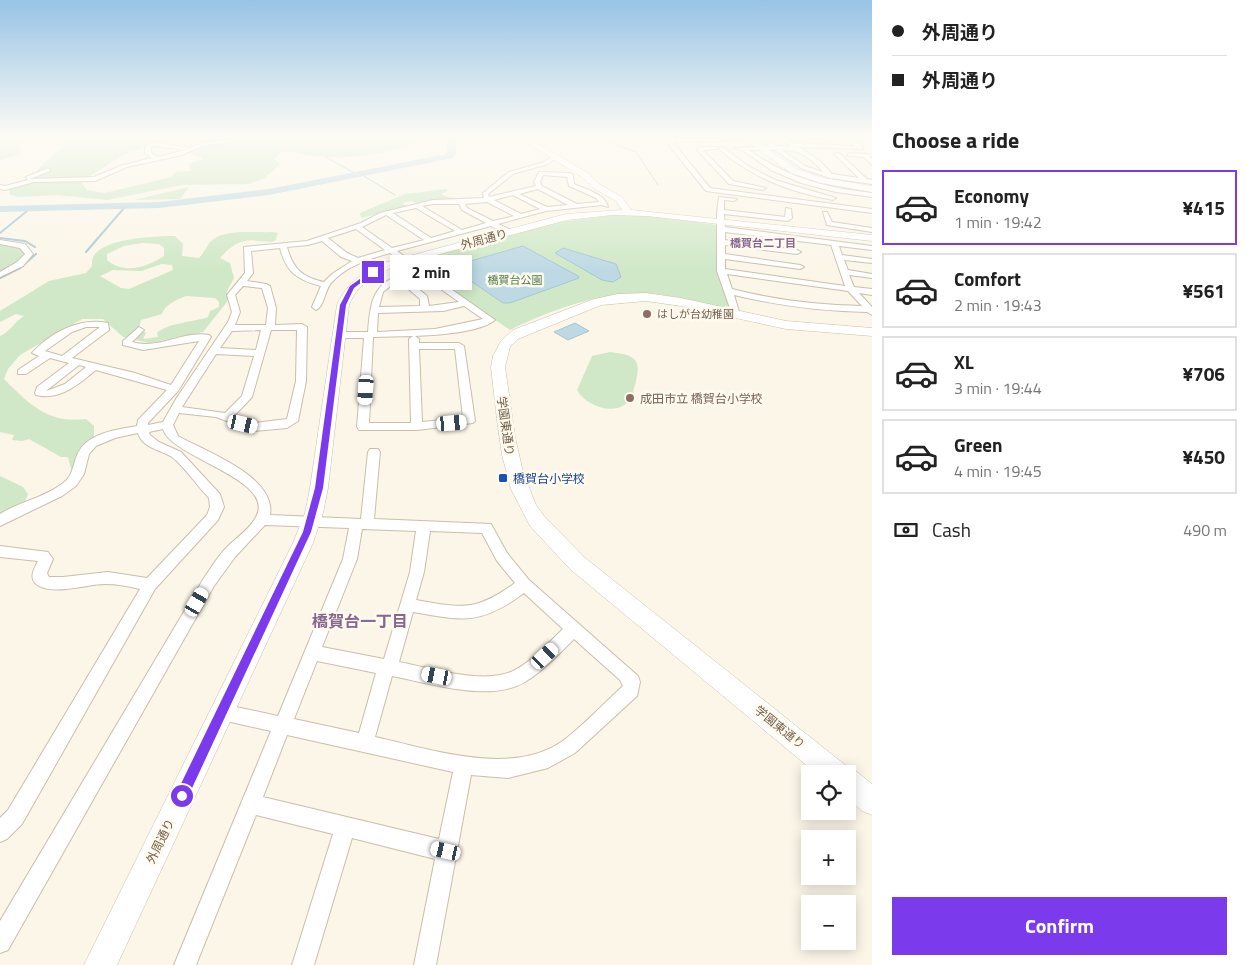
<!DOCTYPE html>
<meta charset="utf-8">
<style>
:root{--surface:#fff;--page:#f6f6f6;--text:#222;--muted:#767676;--line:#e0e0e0;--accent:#7c3aed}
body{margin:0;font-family:"Titillium Web","Noto Sans JP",sans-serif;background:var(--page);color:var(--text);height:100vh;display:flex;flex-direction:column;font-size:19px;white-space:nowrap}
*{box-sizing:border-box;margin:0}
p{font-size:16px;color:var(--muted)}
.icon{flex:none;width:28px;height:28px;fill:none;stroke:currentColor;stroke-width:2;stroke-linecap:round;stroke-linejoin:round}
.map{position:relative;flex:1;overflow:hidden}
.details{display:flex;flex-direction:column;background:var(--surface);width:375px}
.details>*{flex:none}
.top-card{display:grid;align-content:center;height:110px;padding:0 20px;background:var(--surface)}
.tools{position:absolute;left:801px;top:765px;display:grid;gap:10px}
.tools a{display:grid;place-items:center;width:55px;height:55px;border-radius:0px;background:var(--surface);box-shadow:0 2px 12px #0003;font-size:25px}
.end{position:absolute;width:22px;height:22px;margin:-11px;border:6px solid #7c3aed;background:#fff;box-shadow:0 0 0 2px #fff}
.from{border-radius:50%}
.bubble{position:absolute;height:35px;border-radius:0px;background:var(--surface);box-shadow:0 2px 12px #0003;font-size:16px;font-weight:700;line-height:35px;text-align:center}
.car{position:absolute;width:15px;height:30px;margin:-15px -8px;border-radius:6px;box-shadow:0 0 4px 1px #0007;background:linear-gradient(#fff 24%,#345 0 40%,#fff 0 76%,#345 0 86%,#fff 0)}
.top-card b{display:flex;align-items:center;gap:18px;height:48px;font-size:19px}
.top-card b+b{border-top:1px solid var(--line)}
.top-card i{width:12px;height:12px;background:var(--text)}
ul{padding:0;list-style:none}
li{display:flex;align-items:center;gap:15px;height:75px;margin:0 10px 8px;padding:0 10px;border:2px solid var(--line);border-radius:0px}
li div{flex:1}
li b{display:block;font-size:19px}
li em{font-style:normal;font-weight:700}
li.on{border-color:var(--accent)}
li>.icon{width:45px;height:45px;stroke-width:1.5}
h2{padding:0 20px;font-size:22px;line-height:60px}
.pay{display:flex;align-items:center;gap:12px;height:55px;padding:0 20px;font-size:19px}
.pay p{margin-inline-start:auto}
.cta{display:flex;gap:10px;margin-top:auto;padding:10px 20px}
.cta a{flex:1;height:58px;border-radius:0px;background:var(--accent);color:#fff;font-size:20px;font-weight:700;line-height:58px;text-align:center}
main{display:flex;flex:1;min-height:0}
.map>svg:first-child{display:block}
.green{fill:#d0e8c7;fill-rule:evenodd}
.water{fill:#bed9e4;stroke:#a5c6d5}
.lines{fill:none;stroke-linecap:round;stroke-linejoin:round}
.stream-far1{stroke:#a5c6d5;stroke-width:1}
.stream{stroke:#a5c6d5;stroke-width:2}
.river{fill:#bed9e4;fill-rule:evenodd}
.street-casing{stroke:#cabeac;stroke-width:2}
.secondary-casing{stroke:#cdbfaa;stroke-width:1}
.street{fill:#fff;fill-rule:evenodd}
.secondary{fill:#fff;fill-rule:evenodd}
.route{fill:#7c3aed}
.education-dot{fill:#8d6e63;stroke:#fefaee;stroke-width:2}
.transit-dot{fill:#1a4fb4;stroke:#fefaee;stroke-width:2}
.labels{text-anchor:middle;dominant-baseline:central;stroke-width:5;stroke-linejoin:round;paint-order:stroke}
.far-neighbourhood-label{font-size:11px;font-weight:bold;fill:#88668f;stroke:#fefaee}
.far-park-label{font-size:11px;fill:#527e49;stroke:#fefaee}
.far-education-label{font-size:11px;fill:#785e54;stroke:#fefaee;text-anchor:start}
.street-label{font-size:12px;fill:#74614e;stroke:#fefaee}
.education-label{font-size:12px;fill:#785e54;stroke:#fefaee;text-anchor:start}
.transit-label{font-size:12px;fill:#164399;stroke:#fefaee;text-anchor:start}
.near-neighbourhood-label{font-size:16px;font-weight:bold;fill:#88668f;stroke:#fefaee}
</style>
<main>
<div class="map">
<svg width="872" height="965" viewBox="0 0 872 965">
<rect width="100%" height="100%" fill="#fbf6e8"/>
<path class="green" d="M0 137H18L15 140 23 144 18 148 22 150 18 155 0 160Z
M70 137H115L116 143H146L142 148 121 156 81 182 87 190 105 193 171 177 176 172 191 171 189 164 203 159 191 153V149L224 142 280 139 323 142 347 137 432 138C396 152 353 161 314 156 301 155 294 149 281 152L274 159 280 164 265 178 249 184 182 185 107 200 57 195 19 197 10 195 9 186 28 180 47 160 65 147 63 145 75 139Z
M189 187 180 199 134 200Z
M446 189 448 191 441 194C452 201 463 196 475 200L418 204 411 201 402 203 408 207 361 218 360 213 405 194Z
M622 214 653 216 717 225 716 270 729 306 727 308C706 308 685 298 664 295 611 288 557 307 510 330L414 264 418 260 560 222Z
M272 232 278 233 275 241C270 243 265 241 259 241 241 238 231 246 220 258L230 263 234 278 227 291V302L203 332 149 343 123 337 103 319H82L20 355 8 369 4 379C29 404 48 424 86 419L94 426V440L77 466 71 469 68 457H61L29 439 22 441 12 440 14 435 0 432V336C11 331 14 322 24 316L16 314 0 322V311L49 281 86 273 92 266C92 261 92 256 97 252 112 238 156 236 175 236L183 244 182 256 199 258C204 253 206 247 210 242 223 228 255 233 272 232ZM142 243 159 244 164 248V256C147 267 125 275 107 260V254L124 246ZM162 264 172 265 173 270 129 289 121 288 100 276 113 270 141 271ZM186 296 215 298 219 302V307L210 311 208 317C194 322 167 323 157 333L158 337 143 339 146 333 139 328 141 320 162 314C165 304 177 300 186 296Z
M0 243 18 247 25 253 20 261 0 273Z
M610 352C636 355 642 359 635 385 633 391 632 399 627 403 612 416 585 405 577 390L592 356Z
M0 476 23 487 28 494 23 506 0 519Z"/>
<path class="water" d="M523 246 578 276 579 278 510 303H503L452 268 428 264 453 266Z
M563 248 616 264 621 277 613 282 602 280 555 253Z
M575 323 589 331 568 340 554 332Z"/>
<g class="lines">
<path class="stream-far1" d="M594 137 636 152 658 185
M326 157 354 173
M356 174H358
M364 176 395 195"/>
<path class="stream" d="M0 233 27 211
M0 238 25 241 35 247
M86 252 124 208
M0 278 20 268 36 254"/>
<path class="river" d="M448 137H456V153L453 158 269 195 227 200 159 208 0 212V206L159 202 269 189 447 154Z"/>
<defs>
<path id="street" d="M253 137H269L202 146 182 155 127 167 95 181 34 182 5 190 0 189V185L5 186 28 180 26 177 48 168 50 171 30 179 94 177 123 165 152 158 145 154V146L154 142 190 148 201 143ZM154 146 185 150 158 157 151 153V147Z
M757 137H763L777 146H791L777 137H784L793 143 855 146 844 137H850L863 147V149L799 147 820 161 832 174 859 178 834 154 839 153 867 179 872 180V184L830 178 801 168 775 150H749C786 177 826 188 872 193V197L836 192 801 183 771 170 742 150 734 148 770 146ZM782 150C799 150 812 158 823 172L805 166Z
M868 137H872V140Z
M676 138 753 140 675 142V145L710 188 872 209V213L706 191 669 145 671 140Z
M699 147H717V149L703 150 733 181 766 188 763 190 729 184 697 150Z
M719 147H723L748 166 775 180 836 198 833 200C789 192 753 178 719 149Z
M849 153 868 154 872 159V165L864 157 847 156Z
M554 155 557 157 548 164 513 174 488 194 489 197 536 186 534 182 539 172 570 173 573 175 574 184C586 189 606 195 608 207L602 205 546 211 498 224 511 230V234H505L491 226 397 251 495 320C479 333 435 335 415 336L419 339V343H459L464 346 475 421 473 423 417 430H359L357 427 364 338H339L334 335 339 332H368C371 293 375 283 412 269L390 253C369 259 346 266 331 283 325 290 324 307 316 310L312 307 321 286C297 280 286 272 280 248L251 251 253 273 247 281 266 284 270 286 276 308 275 325 302 324 307 327 306 381 298 421 287 428 253 431 216 417 179 413 173 425 178 436C206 452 276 476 270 515L361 519 368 452 370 449H378L380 452 374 519 491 524 507 553 529 580 638 676 640 682 637 696 575 753 548 768 508 778 471 775 436 965H414L435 859 352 838 314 965H292L333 834 256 815 196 965H174L271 731 222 720 216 718 213 712 216 706 222 704 278 716 343 559 349 528 265 525 235 557 214 586 8 950 0 953V921L204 578C211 568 218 556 227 547 236 538 251 528 256 517 277 479 171 458 163 429L149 432 150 435 159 442 181 452 220 494 224 507 218 520 155 589 22 824 7 839 0 842V818L8 810 140 589C128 586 117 584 105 584 87 584 49 597 35 583 29 577 35 567 38 561L0 557V546L48 552 53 559 47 573 49 577H63L108 572 147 578 207 515 210 507 209 498C198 487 184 466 172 457 161 450 142 448 138 433L115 438 96 446 89 454 84 474 76 486 62 496 0 526V514C19 502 43 498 62 484 72 477 72 469 76 458 84 433 115 430 137 426L138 420 167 390 96 370C78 384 61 401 36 395L35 393 37 387 69 363 50 358 26 374H18V370L39 356 32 353C51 332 80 317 108 323L109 330 72 358 135 373 171 385 199 341 143 350 123 345V341L139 327 144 330 132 342C158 350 184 330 209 335L211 337 178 391 148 423V425L163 422 176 399 228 322 232 312 227 295 245 273 244 247 307 241 361 223 380 213 433 200 484 198 483 193 509 172 544 162ZM543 175 567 177 569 186 596 198 599 202 577 204 542 186 540 182ZM538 189 568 205 547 207 519 194ZM513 195 540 209 521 214 494 200ZM487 202 514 216 493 221 467 208 465 204ZM433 204H459L462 210 486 223 462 230 422 206ZM416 208 455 231 431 238 393 213ZM386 215 424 240 392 248 362 227ZM356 229 385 250 358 258 347 253 328 238ZM322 241 341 257 352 261 332 274 324 282C302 277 293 269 287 247L308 245ZM417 272 459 302 429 306 427 296 404 277ZM398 280 420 299V306L379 307 383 292ZM243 286 262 288 268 308 266 325H235L240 312 235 295ZM464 306 483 319 435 329 377 332 378 313 443 311ZM86 327H100L62 356 45 351 72 332ZM261 330 256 350 220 348 232 331ZM271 330H297L296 381 287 419 254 423 234 416 252 397ZM413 336 409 339 411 423H369L373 337ZM419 349H455L463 418 422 422ZM216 354 254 356 242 396 225 413 182 407ZM79 365 86 367 65 384 46 391ZM362 529 416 531 410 572 384 659 322 647 357 559ZM430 531 482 533 497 561 515 583C475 612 463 608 416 600L424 572ZM524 593 563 629C548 643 532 662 513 671 485 685 430 668 399 662L413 612C463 621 481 625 524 593ZM574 639 620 680 623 686C603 704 585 724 564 740 513 778 431 749 375 737L392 676C430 683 489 703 525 682 543 671 559 654 574 639ZM317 661 376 673 359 733 294 719ZM287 735 453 772 439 839 263 797Z
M719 197 737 199 734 201 724 200V210L785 217 786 208 791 209 792 218 788 221 724 214 725 227 872 246V250L839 246 842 255 872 259V263L844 260 848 270 872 274V278L849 275 854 287 872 289V295L859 293 872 307V315L867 312C819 311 780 306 734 295L740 315 733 317 717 271V212ZM725 232 831 245 845 286 725 269V259L800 269 804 267 800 265 725 254V245L797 254 801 252 797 250 725 240ZM727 274 848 291 862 306C817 305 775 300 732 289Z
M823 212H827L832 222 872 228V232L827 225Z
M0 240 25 244 33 254 23 266 0 277V272L17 262 25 254 20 248 0 244Z"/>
<path id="secondary" d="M518 137H527L588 173 599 184 622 197 631 210 872 235V241L647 216 612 215 567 220 395 266C375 275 357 284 349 305L328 488 323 513 313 543 117 965H84L293 543 305 513 310 488 337 305C347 282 364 271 387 262L566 214 622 210 616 201 593 188 582 177Z
M741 137H750L797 169 823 178 872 186V192L821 183 791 173Z
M646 293 681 298 786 321 872 328V336L786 329 681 306 646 301 601 305 518 339 510 347 505 367 515 437 523 472 536 505 544 516 584 557 849 768 857 772 872 784V815L862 811 848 798V774H817L570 569 530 526 511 489 502 455 497 420 491 367 493 356 501 341 513 330 594 299 618 294Z"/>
</defs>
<use href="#street" class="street-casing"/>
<use href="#secondary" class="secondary-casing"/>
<use href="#street" class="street"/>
<use href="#secondary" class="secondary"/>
</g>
<linearGradient id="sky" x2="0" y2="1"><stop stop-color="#97c3e6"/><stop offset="0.5" stop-color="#fdfbf5"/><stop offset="1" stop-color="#fdfbf5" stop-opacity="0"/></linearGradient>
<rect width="872" height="272" fill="url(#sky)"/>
<path class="route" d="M371 271 375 272 354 288 346 305 323 488 311 532 186 801 182 802 177 801 175 796 177 792 303 532 315 488 340 305 350 286Z"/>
<g class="education-dot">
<circle cx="647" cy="314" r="5"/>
<circle cx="630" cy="398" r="5"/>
</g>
<rect class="transit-dot" x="498" y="473" width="10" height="10" rx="2.5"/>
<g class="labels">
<g class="far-neighbourhood-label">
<text x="763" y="243">橋賀台二丁目</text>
</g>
<g class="far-park-label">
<text x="515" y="280">橋賀台公園</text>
</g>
<g class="far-education-label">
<text x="657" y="314">はしが台幼稚園</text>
</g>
<g class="street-label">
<text transform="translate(484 239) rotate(-15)">外周通り</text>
<text transform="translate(506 426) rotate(82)">学園東通り</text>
<text transform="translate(780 727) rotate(39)">学園東通り</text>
<text transform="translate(160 841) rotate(-64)">外周通り</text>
</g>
<g class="education-label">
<text x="640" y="398">成田市立 橋賀台小学校</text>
</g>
<g class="transit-label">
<text x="513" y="478">橋賀台小学校</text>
</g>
<g class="near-neighbourhood-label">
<text x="360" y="621">橋賀台一丁目</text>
</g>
</g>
</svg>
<div class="tools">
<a><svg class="icon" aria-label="locate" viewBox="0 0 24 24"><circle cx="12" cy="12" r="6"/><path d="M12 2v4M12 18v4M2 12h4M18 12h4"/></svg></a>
<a>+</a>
<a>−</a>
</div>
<i class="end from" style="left:182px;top:796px"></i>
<i class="end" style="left:373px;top:272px"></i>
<div class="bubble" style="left:390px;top:255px;width:82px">2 min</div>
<i class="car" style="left:366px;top:390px;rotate:184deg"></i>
<i class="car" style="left:452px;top:423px;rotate:85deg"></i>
<i class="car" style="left:243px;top:424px;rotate:103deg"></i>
<i class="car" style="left:197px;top:602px;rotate:30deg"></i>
<i class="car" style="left:545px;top:656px;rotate:47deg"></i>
<i class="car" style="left:437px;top:676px;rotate:281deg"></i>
<i class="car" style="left:446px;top:851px;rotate:283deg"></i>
</div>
<section class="details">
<div class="top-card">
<b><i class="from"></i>外周通り</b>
<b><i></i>外周通り</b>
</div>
<h2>Choose a ride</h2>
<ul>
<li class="on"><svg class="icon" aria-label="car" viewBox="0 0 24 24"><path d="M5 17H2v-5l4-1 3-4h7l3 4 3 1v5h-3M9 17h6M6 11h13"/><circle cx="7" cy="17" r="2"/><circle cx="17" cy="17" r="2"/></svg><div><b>Economy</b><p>1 min · 19:42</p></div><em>¥415</em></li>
<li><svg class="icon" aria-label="car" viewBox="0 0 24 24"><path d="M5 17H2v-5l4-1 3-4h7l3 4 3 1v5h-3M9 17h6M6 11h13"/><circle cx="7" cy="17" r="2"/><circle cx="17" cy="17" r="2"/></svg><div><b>Comfort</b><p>2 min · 19:43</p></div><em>¥561</em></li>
<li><svg class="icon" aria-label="car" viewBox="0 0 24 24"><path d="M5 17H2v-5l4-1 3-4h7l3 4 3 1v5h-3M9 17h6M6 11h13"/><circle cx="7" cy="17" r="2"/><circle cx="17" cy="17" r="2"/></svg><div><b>XL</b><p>3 min · 19:44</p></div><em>¥706</em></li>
<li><svg class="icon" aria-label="car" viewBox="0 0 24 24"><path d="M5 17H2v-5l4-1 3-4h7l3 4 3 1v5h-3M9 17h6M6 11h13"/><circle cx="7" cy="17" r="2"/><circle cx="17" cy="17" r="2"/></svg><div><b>Green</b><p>4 min · 19:45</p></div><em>¥450</em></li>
</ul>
<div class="pay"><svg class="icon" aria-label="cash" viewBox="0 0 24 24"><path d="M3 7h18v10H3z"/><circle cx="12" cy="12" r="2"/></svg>Cash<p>490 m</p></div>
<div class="cta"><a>Confirm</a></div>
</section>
</main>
